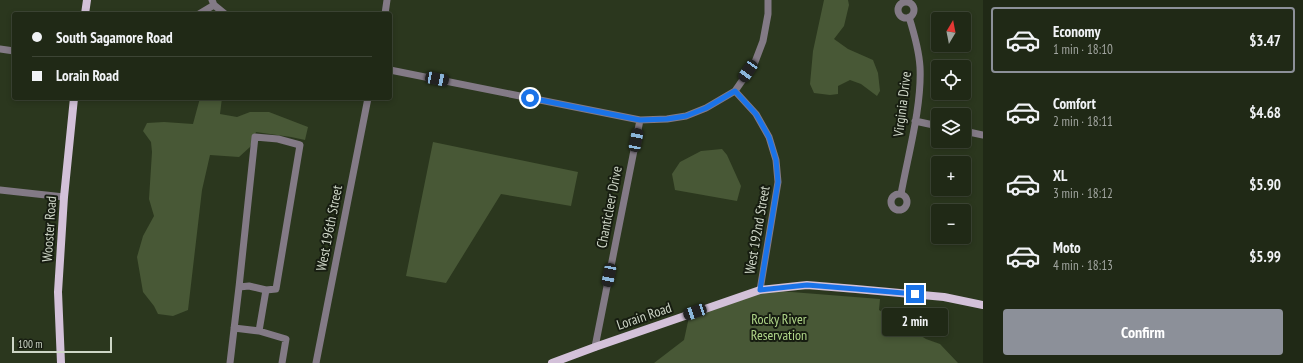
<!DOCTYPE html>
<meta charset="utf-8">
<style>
:root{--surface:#202916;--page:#2d3523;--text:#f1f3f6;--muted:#a2a6a1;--line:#3d4535;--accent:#8c9099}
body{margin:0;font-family:"PT Sans Narrow",sans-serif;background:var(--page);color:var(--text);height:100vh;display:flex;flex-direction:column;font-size:15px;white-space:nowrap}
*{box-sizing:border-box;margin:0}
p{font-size:13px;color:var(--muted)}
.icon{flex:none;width:22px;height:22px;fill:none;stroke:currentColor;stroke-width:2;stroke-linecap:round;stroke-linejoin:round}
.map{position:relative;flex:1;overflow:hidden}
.drawer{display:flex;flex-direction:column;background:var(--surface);width:320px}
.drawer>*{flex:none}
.banner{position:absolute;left:12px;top:12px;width:380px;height:88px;border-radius:4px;box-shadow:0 2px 6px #0003,0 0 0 1px var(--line);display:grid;align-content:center;height:88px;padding:0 20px;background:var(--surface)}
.needle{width:26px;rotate:10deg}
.tools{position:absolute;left:931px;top:12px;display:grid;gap:8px}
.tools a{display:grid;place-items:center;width:40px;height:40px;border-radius:4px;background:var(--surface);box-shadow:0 2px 6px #0003,0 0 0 1px var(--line);font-size:20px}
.scale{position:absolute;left:12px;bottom:10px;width:100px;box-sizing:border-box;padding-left:4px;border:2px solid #ced6c7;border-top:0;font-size:11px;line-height:14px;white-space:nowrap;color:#ced6c7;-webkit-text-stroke:3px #171d11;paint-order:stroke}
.end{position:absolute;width:18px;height:18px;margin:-9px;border:5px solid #1a73e8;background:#fff;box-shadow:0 0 0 2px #fff}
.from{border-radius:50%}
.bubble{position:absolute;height:28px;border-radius:4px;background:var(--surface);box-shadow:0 2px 6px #0003,0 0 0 1px var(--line);font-size:13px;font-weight:600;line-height:28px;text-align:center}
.car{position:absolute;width:12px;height:24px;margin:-12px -6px;border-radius:5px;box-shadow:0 0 3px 1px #0007;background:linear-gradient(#222 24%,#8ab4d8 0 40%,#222 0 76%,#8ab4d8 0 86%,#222 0)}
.banner b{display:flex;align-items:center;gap:14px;height:38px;font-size:15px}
.banner b+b{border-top:1px solid var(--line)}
.banner i{width:10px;height:10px;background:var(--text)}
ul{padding:7px 0 0;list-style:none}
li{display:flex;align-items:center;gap:12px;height:66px;margin:0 8px 6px;padding:0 12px;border:2px solid transparent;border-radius:4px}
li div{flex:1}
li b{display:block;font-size:15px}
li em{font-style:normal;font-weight:600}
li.on{border-color:var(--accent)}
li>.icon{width:36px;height:36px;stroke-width:1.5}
.action{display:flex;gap:8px;margin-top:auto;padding:8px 20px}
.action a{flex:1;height:46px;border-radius:4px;background:var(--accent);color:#fff;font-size:16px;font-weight:600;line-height:46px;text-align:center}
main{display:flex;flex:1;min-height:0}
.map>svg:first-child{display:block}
.green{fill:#485836}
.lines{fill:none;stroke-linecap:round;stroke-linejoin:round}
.minor{stroke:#837a86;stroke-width:7}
.major{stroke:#d3c1d9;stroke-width:8}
.route{stroke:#1a73e8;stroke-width:5}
.labels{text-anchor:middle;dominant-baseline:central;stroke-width:4;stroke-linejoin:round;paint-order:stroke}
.street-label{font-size:14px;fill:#ced6c7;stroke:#171d11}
.park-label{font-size:14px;fill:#afd588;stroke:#171d11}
</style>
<main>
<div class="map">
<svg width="983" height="363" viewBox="0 0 983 363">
<rect width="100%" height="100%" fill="#2b371e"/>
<path class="green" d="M824 0H848L849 5 844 26 834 39 848 49 873 60 878 73 880 91 877 96 861 84 850 80 838 86V94L830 95 814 93 810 84 813 51Z
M200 98H222L220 114 237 117 250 112H269L308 127 305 140 291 137 256 132 250 147 239 157 210 155 202 190 188 310 173 316 158 314 154 306 143 292 137 257 143 236 154 216 149 199 152 152 151 142 143 131 147 123 164 122 193 124Z
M433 142 578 172 571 206 501 194 446 283 406 276Z
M722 149 727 155 741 186 737 201 675 190 672 174 680 162 701 151Z
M766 290 880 299 879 310 926 339 940 344 958 363H654L684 340 689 317Z"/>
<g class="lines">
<path class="minor" d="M212 0 214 5 225 14
M898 10a8 8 0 1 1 16 0a8 8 0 1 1-16 0Z
M199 14 214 5
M385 14 387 0
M0 49 14 51
M390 70 640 120 667 119 686 116 706 108 735 91 755 62 763 41 768 14V0
M735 91 756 114 769 137 776 160 778 182 760 290
M915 121 938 126
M964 131 983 135
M0 190 64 197
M901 194C908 155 922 106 920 67 919 50 914 33 909 17
M891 202a8 8 0 1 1 16 0a8 8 0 1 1-16 0Z
M239 287 255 137 278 139 300 145 276 289 266 290
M259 331 286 339 282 363
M595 347 640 120
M230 363 239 287 249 286 266 290 259 331 234 328
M316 363 368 98"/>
<path class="major" d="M85 14 87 0
M61 363 58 292 64 197 74 98
M552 363 595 347 760 290 807 285 856 289 944 297 983 305"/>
</g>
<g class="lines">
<path class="route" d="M530 98 640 120 667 119 686 116 706 108 735 91 756 114 769 137 776 160 778 182 760 290 807 285 856 289 915 294"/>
</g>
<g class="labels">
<g class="street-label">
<text transform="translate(902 104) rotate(-83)">Virginia Drive</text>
<text transform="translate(609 207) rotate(-79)">Chanticleer Drive</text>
<text transform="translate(329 228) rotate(-79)">West 196th Street</text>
<text transform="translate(49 229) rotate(-86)">Wooster Road</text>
<text transform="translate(757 230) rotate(-80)">West 192nd Street</text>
<text transform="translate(644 316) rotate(-19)">Lorain Road</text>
</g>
<g class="park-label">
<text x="779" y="319">Rocky River<tspan x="779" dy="16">Reservation</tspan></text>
</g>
</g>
</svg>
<div class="tools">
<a><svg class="needle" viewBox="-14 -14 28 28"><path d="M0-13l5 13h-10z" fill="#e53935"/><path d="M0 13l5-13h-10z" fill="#a2a6a1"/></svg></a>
<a><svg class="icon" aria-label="locate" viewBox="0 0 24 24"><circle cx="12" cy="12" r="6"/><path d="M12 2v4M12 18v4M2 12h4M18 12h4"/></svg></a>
<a><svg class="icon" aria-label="layers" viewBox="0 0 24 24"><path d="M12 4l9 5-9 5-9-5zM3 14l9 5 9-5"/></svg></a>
<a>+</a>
<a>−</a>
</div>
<div class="scale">100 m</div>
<i class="end from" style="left:530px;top:98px"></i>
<i class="end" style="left:915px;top:294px"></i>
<div class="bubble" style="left:882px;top:308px;width:66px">2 min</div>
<i class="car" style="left:748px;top:71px;rotate:215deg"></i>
<i class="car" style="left:437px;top:79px;rotate:101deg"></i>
<i class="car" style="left:636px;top:140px;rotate:11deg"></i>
<i class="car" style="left:609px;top:275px;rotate:191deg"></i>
<i class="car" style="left:695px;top:312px;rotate:251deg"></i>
<div class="banner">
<b><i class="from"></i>South Sagamore Road</b>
<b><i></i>Lorain Road</b>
</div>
</div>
<section class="drawer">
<ul>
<li class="on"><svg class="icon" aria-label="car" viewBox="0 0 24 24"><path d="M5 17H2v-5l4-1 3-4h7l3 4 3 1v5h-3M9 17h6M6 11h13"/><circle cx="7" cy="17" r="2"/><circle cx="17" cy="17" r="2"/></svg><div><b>Economy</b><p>1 min · 18:10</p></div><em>$3.47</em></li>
<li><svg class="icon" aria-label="car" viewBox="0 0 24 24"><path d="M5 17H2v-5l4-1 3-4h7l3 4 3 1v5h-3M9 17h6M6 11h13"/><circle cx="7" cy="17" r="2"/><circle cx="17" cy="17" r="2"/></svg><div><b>Comfort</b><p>2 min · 18:11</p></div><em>$4.68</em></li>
<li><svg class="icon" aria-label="car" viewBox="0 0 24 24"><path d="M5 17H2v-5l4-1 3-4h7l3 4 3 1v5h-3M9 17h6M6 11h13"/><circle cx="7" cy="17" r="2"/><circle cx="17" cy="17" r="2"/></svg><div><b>XL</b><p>3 min · 18:12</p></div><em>$5.90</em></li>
<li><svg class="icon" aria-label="car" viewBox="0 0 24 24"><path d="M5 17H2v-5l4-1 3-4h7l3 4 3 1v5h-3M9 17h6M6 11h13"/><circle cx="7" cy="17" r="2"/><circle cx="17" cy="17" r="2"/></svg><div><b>Moto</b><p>4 min · 18:13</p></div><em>$5.99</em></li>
</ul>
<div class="action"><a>Confirm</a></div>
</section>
</main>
